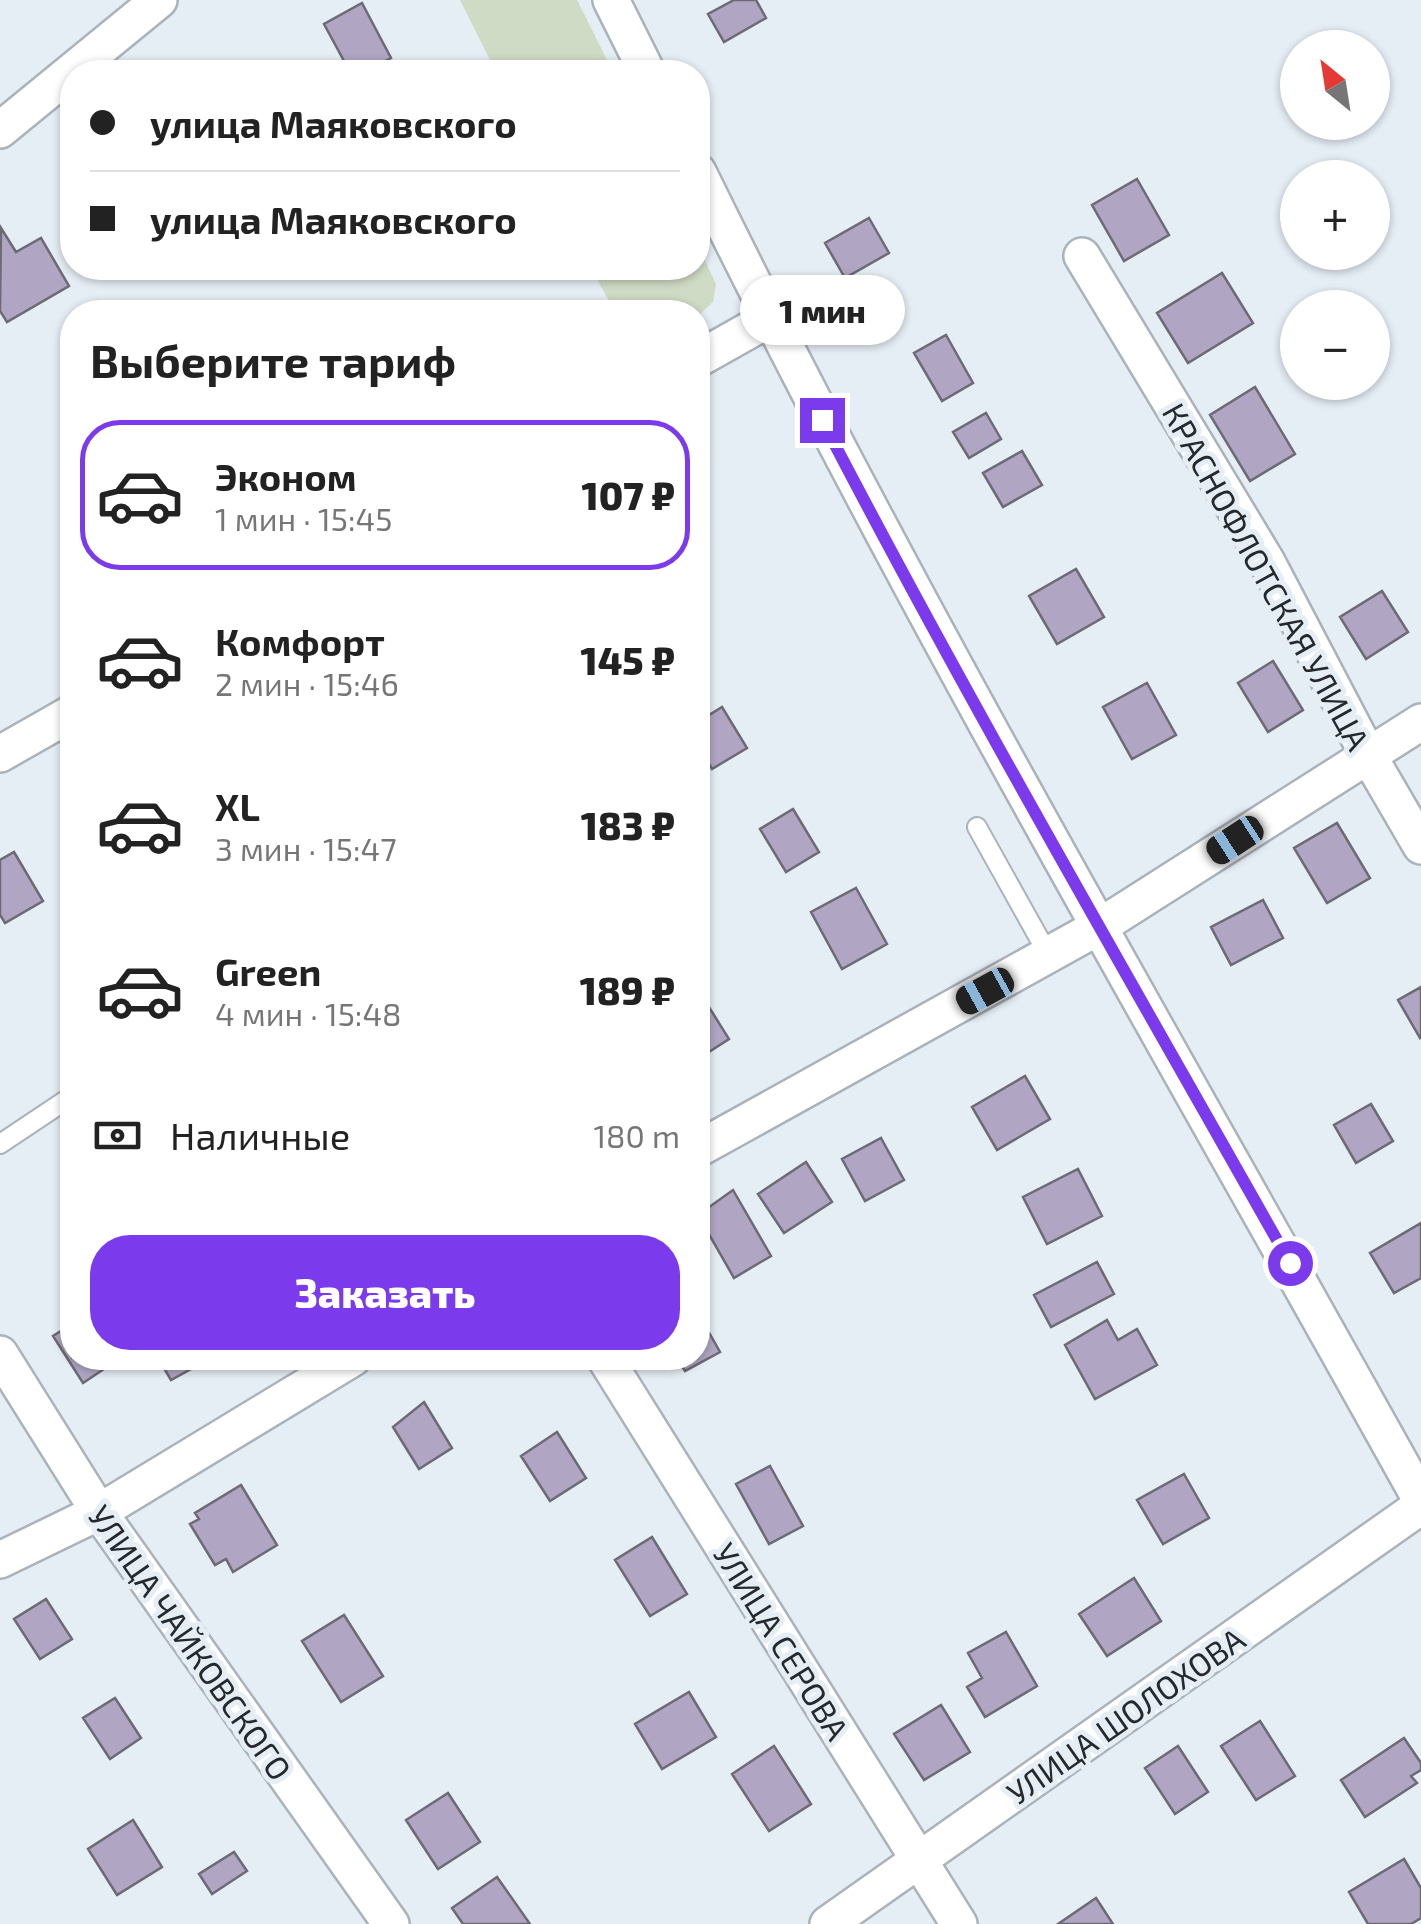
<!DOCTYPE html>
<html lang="ru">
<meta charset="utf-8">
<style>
:root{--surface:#fff;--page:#f2f2f2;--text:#222;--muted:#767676;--line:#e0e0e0;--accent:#7c3aed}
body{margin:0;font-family:"Exo 2",sans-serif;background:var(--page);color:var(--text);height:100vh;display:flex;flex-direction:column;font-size:38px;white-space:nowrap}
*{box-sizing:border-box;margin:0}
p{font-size:32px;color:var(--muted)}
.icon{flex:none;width:55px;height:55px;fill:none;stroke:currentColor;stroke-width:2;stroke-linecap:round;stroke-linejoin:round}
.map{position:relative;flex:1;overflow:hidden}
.drawer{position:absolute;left:60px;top:300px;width:650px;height:1070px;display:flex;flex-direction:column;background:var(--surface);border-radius:40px;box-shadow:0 2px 8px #0004}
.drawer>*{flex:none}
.guide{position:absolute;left:60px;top:60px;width:650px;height:220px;border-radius:40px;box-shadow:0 2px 8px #0004;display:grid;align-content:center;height:220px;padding:0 30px;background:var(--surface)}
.needle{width:65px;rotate:330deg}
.fabs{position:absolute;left:1280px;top:30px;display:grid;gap:20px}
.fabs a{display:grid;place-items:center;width:110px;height:110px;border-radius:50%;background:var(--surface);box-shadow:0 2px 8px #0004;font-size:50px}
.end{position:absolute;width:45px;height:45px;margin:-22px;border:12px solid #7c3aed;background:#fff;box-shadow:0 0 0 5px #fff}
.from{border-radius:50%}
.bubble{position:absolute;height:70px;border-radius:35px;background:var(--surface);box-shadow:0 2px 8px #0004;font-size:32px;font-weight:800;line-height:70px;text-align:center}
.car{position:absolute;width:30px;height:60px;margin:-30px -15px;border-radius:12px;box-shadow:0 0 8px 2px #0007;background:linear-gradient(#222 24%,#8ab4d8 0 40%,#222 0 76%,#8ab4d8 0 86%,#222 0)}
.guide b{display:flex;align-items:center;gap:35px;height:95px;font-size:38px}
.guide b+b{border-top:2px solid var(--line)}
.guide i{width:25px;height:25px;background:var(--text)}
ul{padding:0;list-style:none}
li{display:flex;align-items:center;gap:30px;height:150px;margin:0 20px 15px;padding:0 10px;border:5px solid transparent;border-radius:40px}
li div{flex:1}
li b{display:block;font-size:38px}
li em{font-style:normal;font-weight:800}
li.on{border-color:var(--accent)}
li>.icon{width:90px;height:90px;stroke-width:1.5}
h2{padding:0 30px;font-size:45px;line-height:120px}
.pay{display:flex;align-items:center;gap:25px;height:110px;padding:0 30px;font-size:38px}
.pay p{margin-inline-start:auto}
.action{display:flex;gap:20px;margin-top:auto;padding:20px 30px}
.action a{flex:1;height:115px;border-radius:40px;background:var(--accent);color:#fff;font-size:40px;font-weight:800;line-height:115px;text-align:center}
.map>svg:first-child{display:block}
.green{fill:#d0dbc5}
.building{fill:#b0a6c4;stroke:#6c6a73;stroke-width:2.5}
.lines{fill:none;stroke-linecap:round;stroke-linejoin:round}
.lane-casing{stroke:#aab2ba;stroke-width:22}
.street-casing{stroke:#aab2ba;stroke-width:40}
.lane{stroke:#fff;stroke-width:18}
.street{stroke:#fff;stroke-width:35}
.route{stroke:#7c3aed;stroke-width:12}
.labels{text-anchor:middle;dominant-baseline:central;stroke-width:10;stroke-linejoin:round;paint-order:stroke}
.street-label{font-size:32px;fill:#26292c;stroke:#e5edf5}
</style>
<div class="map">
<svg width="1421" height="1924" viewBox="0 0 1421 1924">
<rect width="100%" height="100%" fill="#e5edf5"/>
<path class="green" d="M460 0H577L613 72H496Z
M698 246 716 284 713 302 698 316 615 312 591 268H698Z"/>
<path class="building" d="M734 0H756L766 18 724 42 708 14Z
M362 3 391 58 365 72H350L324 24Z
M1137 179 1169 235 1124 261 1092 205Z
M869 218 889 253 845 278 825 243Z
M1 228 16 252 41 238 69 286 7 322 0 311Z
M1222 273 1253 323 1188 363 1157 313Z
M946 335 973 383 942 401 914 353Z
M1255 387 1295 454 1250 481 1210 415Z
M986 413 1001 439 969 458 953 432Z
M1022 451 1042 485 1003 507 983 473Z
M1076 569 1104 617 1057 644 1029 596Z
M1382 591 1408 632 1366 659 1340 617Z
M1273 661 1303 710 1268 732 1238 683Z
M1147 683 1176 735 1132 759 1103 707Z
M722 707 747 748 712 769 698 745V722Z
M793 809 819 852 786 872 760 829Z
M1337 823 1370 878 1327 903 1294 848Z
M14 852 43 901 5 923 0 915V860Z
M856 888 887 944 842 969 811 912Z
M1263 900 1283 938 1231 965 1211 927Z
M1421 987V1037L1420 1038 1398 1000Z
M702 996 729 1039 698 1059V999Z
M1025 1076 1050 1119 997 1150 972 1107Z
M1371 1104 1393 1141 1356 1163 1334 1125Z
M881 1138 904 1180 865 1201 842 1159Z
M806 1162 832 1202 784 1233 758 1194Z
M1078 1169 1102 1216 1047 1244 1023 1197Z
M733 1190 771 1256 734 1278 698 1215Z
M1421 1223V1278L1394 1293 1370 1253Z
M1097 1262 1114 1294 1051 1327 1034 1295Z
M698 1313 720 1352 685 1371 677 1358H698Z
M1107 1320 1118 1340 1137 1329 1157 1365 1095 1399 1065 1345Z
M72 1324V1358L119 1359 83 1383 53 1336Z
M158 1358H211L171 1380Z
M424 1402 452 1448 419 1469 393 1427Z
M557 1432 586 1478 550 1501 521 1456Z
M770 1466 803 1526 769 1544 736 1484Z
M1184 1474 1209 1518 1163 1544 1137 1500Z
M241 1485 277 1545 233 1572 226 1559 215 1565 190 1524 199 1519 195 1513Z
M652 1537 687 1594 650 1616 615 1560Z
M1134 1578 1161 1621 1107 1656 1079 1614Z
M46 1599 72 1639 40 1659 14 1619Z
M344 1615 383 1676 341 1702 302 1641Z
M1006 1632 1037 1686 985 1717 967 1687 982 1678 968 1653Z
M689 1692 716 1737 662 1769 635 1724Z
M115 1698 141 1738 110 1759 83 1718Z
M941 1705 970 1752 924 1780 894 1734Z
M1260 1721 1295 1776 1256 1800 1221 1746Z
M1404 1738 1421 1763V1770L1411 1776 1417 1783 1365 1817 1341 1780Z
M774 1746 811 1804 769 1831 732 1774Z
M1178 1746 1208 1792 1175 1814 1145 1768Z
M448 1793 480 1842 438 1869 406 1820Z
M133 1820 162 1867 117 1895 88 1849Z
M234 1852 247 1871 212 1894 199 1874Z
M1404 1859 1421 1888V1918L1411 1924H1368L1349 1892Z
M497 1877 530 1924H463L452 1908Z
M1096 1898 1113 1924H1058Z"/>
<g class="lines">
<defs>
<path id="lane" d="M977 827 1049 956
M0 1144 72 1096"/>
<path id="street" d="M611 0 647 72
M0 130 159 0
M698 172C920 625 1176 1059 1421 1500
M1082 256 1267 562 1368 755 1421 846
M698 359 769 319
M0 754 72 713
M698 1149 1102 925 1421 722
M0 1354 99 1512 391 1924
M605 1358 959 1924
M0 1560 99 1512 353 1358
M828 1924 1421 1506"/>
</defs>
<use href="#lane" class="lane-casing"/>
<use href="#street" class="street-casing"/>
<use href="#lane" class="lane"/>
<use href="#street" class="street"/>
</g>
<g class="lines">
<path class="route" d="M822 420C970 705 1132 983 1290 1263"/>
</g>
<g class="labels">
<g class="street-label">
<text transform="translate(1267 576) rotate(61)">КРАСНОФЛОТСКАЯ УЛИЦА</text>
<text transform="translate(782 1641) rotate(58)">УЛИЦА СЕРОВА</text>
<text transform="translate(191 1642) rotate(55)">УЛИЦА ЧАЙКОВСКОГО</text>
<text transform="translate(1125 1715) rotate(-35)">УЛИЦА ШОЛОХОВА</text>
</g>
</g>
</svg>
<div class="fabs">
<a><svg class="needle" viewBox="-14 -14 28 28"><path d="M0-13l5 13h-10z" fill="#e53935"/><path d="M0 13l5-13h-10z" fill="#767676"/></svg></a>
<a>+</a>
<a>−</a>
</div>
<i class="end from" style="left:1290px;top:1263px"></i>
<i class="end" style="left:822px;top:420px"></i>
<div class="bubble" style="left:740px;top:275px;width:165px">1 мин</div>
<i class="car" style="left:1235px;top:840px;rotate:237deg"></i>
<i class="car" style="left:985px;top:991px;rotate:241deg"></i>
<div class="guide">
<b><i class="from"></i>улица Маяковского</b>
<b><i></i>улица Маяковского</b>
</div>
<section class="drawer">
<h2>Выберите тариф</h2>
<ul>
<li class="on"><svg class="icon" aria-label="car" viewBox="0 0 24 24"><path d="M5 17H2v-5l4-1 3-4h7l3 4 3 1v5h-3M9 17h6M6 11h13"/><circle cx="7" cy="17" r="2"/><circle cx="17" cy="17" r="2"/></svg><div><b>Эконом</b><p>1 мин · 15:45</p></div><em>107 ₽</em></li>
<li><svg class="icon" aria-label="car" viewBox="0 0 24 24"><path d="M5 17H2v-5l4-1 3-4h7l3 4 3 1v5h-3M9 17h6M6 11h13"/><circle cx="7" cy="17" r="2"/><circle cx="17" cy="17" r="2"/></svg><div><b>Комфорт</b><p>2 мин · 15:46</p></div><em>145 ₽</em></li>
<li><svg class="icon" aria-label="car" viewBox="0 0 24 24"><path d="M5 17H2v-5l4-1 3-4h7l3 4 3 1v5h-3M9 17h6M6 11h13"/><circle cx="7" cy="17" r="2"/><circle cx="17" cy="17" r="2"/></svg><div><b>XL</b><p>3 мин · 15:47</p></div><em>183 ₽</em></li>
<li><svg class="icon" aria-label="car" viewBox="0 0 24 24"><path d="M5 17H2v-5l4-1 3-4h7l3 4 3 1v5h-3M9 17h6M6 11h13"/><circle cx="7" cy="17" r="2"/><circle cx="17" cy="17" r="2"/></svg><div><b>Green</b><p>4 мин · 15:48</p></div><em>189 ₽</em></li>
</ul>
<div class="pay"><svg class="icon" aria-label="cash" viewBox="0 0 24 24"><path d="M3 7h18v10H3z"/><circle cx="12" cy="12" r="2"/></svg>Наличные<p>180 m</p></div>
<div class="action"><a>Заказать</a></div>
</section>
</div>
